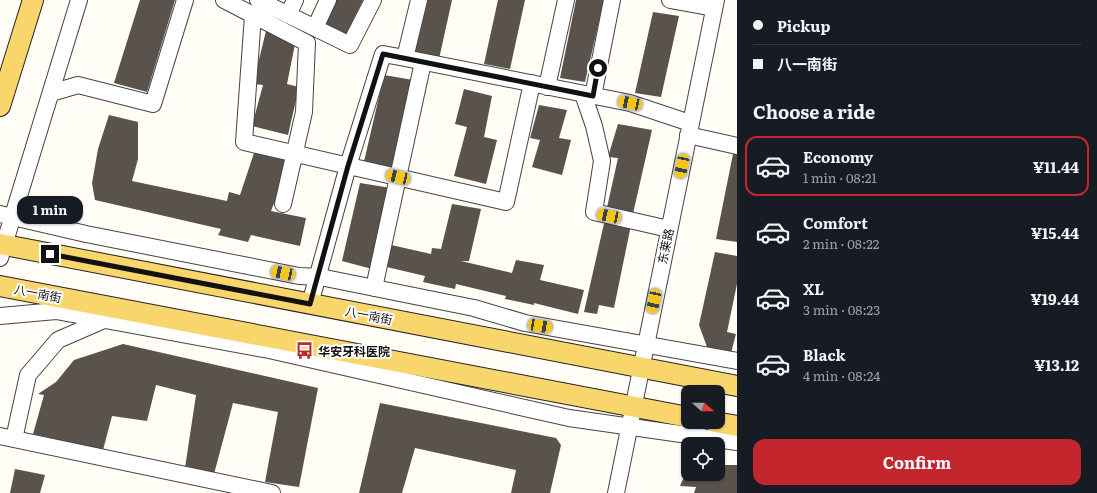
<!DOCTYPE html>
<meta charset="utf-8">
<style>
:root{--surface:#171b24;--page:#242831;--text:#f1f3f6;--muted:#9ea1a6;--line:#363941;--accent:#c4262e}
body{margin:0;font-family:Literata,"Noto Sans SC",serif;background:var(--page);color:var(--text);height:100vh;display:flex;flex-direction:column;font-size:15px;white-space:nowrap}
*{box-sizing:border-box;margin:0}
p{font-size:13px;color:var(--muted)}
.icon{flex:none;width:22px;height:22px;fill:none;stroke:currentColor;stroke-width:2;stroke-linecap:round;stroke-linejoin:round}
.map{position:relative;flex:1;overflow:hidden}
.side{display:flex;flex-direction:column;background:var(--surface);width:360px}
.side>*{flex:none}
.top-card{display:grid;align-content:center;height:88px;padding:0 16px;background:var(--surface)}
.needle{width:26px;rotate:111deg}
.fabs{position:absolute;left:681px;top:385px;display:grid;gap:8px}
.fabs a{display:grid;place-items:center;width:44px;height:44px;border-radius:8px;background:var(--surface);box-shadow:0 1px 3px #0004;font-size:20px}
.end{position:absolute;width:18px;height:18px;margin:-9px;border:5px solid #111;background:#fff;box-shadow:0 0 0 2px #fff}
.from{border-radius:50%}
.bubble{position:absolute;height:28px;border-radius:12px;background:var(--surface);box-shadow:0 1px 3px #0004;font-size:13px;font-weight:700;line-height:28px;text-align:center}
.car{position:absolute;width:12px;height:24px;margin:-12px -6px;border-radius:5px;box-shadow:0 0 3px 1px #0007;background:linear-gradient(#f5c518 24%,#345 0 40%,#f5c518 0 76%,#345 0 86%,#f5c518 0)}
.top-card b{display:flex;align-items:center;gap:14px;height:38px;font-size:15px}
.top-card b+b{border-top:1px solid var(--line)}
.top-card i{width:10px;height:10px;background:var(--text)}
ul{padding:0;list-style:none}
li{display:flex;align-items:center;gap:12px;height:60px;margin:0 8px 6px;padding:0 8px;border:2px solid transparent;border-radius:12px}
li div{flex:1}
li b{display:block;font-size:15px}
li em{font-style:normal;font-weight:700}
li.on{border-color:var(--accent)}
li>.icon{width:36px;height:36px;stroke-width:1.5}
h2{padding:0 16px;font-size:18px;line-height:48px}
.button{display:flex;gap:8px;margin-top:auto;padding:8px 16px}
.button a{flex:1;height:46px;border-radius:12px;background:var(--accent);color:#fff;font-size:16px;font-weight:700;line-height:46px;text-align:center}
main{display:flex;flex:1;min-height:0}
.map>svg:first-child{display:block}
.building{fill:#5a524d}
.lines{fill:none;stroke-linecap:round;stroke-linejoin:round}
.minor-casing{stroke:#444;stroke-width:18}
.major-casing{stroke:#222;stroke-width:22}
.minor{stroke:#fff;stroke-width:16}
.major{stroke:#f9d66b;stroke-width:20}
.route{stroke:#111;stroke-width:5}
.labels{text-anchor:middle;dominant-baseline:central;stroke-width:4;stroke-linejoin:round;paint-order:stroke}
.street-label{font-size:12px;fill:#111;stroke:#fff}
.poi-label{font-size:12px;font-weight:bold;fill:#111;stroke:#fff;text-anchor:start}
</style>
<main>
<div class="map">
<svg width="737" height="493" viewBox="0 0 737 493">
<rect width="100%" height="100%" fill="#fffdf5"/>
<path class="building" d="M140 0H175L147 92 114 83Z
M336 0H363L344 38 323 27Z
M425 0H452L439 59 414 55Z
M498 0H525L510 69 484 64Z
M576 0H604L585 82 560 78Z
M653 12 679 16 661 97 635 93Z
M266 31 296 39 287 84 299 87 288 135 252 126 263 85 253 84Z
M384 75 413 80 392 172 363 166Z
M464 89 492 96 484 137 497 140 486 184 454 176 467 127 455 124Z
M539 105 567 110 559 138 571 140 562 175 532 167 540 140 530 138Z
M109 115 138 122V159L132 181 227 201 229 192 240 195 255 150 285 158 280 188 271 211 306 218 300 246 251 235 248 242 218 235 221 229 95 200 92 183 98 149Z
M618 124 652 130 632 218 606 212 618 158 608 157Z
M734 149 737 150V242L716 239Z
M360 183 391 188 378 242 431 254 432 248 441 249 452 204 481 209 469 261H461L512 273 516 260 544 265 540 280 584 290 578 314 534 303V305L505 299 506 296 456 284 455 289 423 282 425 276 374 264 372 269 342 261Z
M605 219 631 225 614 308 599 305 597 314 584 312Z
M715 252 737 256V284L727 332 736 334 731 353 707 347 699 325Z
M123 344 318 388 299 487 265 482 278 412 233 403 214 474 185 468 196 395 156 385 147 421 112 416 103 450 33 434 44 395 38 394 56 382 74 360Z
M380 403 556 438 561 445 550 493H511L516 470 415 448 402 493H359Z
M718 465H737V493H694L696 487 680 486 688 467V474H718Z
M15 469 45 475 40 493H10Z"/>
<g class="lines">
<defs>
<path id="minor" d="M224 0 307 43 304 112 283 204
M258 0 350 45 373 0
M419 0 405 58 630 103 690 123
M670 0 714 8
M253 15 244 142 506 202 532 83
M288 15 295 0
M315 28 328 0
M547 87 566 0
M51 93 78 85 153 104 185 0
M583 94 594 126 602 161 594 212 669 229
M593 96 612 0
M688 135 737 146
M0 214 86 234 299 276 320 277 474 308 525 323 737 361
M0 258 79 0
M374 288 423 62
M310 304 348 166 383 54 405 58
M0 316 56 311 269 350 569 418 737 442
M0 436 272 493
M14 439 28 375 58 340 104 320
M616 493 716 0"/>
<path id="major" d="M0 106 33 0
M0 244 737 386
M0 286 688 417
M715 422 737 426"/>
</defs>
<use href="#minor" class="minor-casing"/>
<use href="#major" class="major-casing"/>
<use href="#minor" class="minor"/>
<use href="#major" class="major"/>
</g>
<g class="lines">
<path class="route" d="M50 254 310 304 348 166 383 54 593 96 598 68"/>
</g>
<defs>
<symbol id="bus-bare" viewBox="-9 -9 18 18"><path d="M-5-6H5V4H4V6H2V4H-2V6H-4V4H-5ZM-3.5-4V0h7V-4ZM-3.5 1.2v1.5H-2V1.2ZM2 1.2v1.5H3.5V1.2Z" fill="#c4262e" stroke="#fff" stroke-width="2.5" paint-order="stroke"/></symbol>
</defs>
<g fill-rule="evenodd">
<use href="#bus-bare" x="292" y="338" width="25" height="25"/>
</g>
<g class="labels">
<g class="street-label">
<text transform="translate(665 246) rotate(-78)">东莱路</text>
<text transform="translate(38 293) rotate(11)">八一南街</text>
<text transform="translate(369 315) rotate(11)">八一南街</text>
</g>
<g class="poi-label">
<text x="318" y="351">华安牙科医院</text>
</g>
</g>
</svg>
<div class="fabs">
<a><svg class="needle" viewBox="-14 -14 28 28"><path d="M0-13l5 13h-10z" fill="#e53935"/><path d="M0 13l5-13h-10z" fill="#9ea1a6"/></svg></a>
<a><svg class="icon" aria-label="locate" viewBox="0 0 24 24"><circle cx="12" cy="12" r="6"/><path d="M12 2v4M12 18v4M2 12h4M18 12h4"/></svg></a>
</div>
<i class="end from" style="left:598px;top:68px"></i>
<i class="end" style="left:50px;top:254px"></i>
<div class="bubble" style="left:17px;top:196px;width:66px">1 min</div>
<i class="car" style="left:630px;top:103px;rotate:282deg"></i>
<i class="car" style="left:682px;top:166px;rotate:192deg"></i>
<i class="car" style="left:398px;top:177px;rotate:283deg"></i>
<i class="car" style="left:609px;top:216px;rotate:282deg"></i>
<i class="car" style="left:283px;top:273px;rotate:282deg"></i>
<i class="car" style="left:654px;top:301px;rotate:192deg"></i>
<i class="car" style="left:540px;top:326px;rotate:100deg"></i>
</div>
<section class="side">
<div class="top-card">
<b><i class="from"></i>Pickup</b>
<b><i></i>八一南街</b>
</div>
<h2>Choose a ride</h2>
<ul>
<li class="on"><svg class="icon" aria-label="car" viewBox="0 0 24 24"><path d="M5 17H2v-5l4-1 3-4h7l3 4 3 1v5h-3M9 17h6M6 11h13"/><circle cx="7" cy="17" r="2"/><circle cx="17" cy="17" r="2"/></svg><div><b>Economy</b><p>1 min · 08:21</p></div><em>¥11.44</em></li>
<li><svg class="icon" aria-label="car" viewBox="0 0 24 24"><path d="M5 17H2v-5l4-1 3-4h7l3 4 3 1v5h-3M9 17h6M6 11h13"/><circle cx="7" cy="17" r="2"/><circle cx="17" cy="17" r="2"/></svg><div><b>Comfort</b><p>2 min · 08:22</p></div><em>¥15.44</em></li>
<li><svg class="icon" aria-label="car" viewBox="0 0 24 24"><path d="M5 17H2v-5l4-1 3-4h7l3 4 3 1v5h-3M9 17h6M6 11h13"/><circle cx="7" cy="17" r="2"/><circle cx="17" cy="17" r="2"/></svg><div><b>XL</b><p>3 min · 08:23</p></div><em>¥19.44</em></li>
<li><svg class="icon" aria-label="car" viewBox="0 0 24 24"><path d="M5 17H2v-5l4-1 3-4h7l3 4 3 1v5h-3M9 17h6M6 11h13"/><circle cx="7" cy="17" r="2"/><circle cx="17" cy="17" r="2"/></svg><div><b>Black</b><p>4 min · 08:24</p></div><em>¥13.12</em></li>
</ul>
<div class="button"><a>Confirm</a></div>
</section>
</main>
